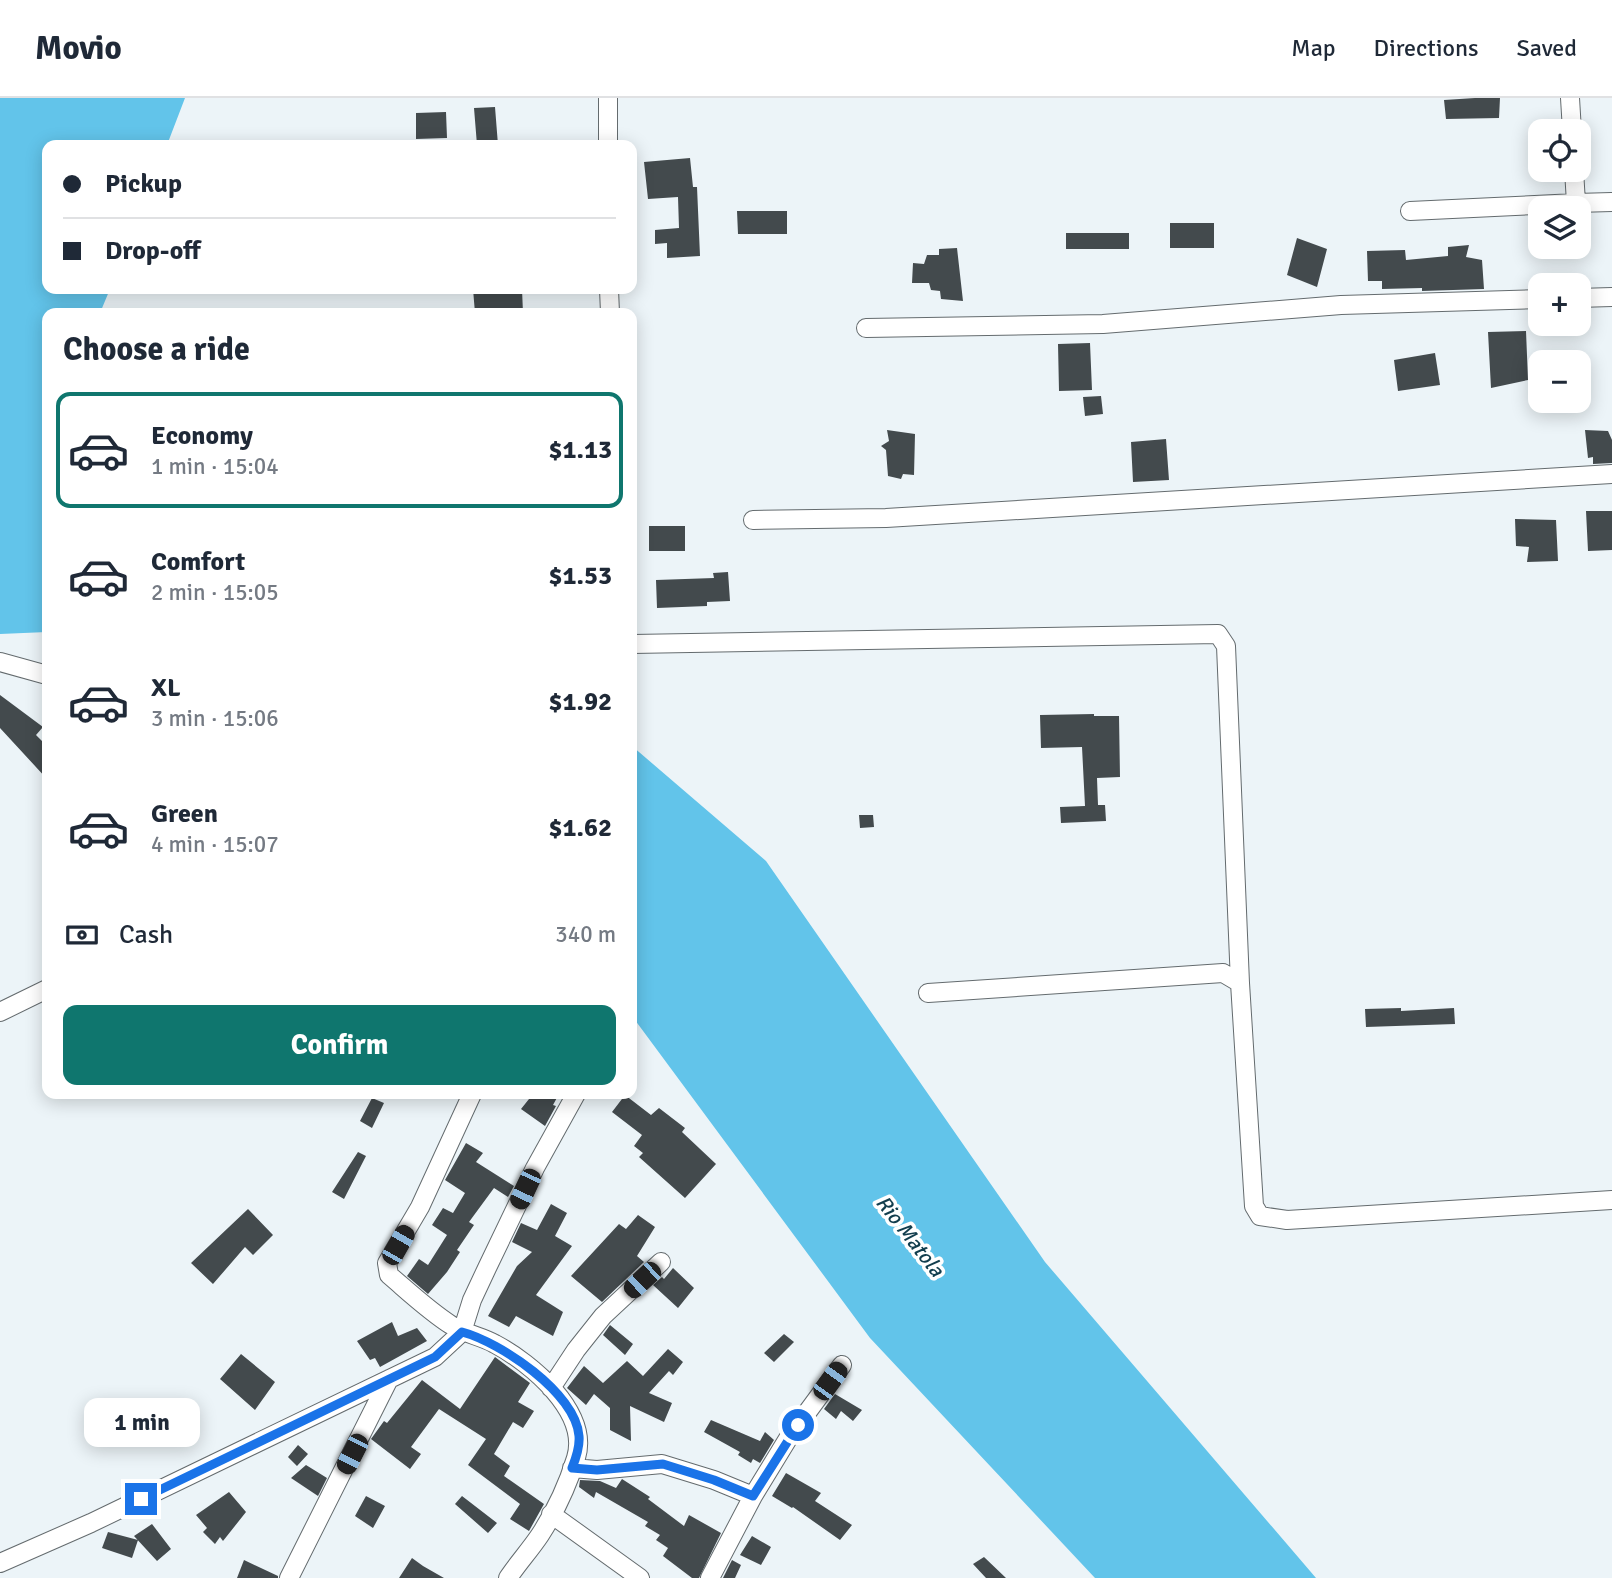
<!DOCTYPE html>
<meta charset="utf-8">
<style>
:root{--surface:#fff;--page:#f6f6f7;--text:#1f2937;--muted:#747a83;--line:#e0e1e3;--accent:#0f766e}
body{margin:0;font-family:Signika,sans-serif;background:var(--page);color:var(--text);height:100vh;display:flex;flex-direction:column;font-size:26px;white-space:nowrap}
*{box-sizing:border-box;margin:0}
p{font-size:23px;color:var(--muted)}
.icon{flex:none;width:38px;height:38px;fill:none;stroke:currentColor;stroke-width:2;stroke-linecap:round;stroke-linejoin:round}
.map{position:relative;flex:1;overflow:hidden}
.side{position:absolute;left:42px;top:210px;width:595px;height:791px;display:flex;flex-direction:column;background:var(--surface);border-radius:14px;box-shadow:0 4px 18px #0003}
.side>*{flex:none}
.banner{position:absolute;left:42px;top:42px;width:595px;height:154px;border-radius:14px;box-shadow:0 4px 18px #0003;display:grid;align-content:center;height:154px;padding:0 21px;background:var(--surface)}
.tools{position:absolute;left:1528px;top:21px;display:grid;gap:14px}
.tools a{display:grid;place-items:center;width:63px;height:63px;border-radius:14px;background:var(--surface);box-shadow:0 4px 18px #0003;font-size:35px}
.end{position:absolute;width:32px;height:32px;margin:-16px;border:9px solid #1a73e8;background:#fff;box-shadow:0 0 0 4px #fff}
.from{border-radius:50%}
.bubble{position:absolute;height:49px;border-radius:14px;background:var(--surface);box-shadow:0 4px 18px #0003;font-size:23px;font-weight:700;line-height:49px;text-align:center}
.car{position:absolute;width:21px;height:42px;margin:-21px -10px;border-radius:9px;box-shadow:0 0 5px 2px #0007;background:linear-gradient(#222 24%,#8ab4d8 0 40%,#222 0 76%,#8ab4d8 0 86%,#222 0)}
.banner b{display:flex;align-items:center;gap:24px;height:66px;font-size:26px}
.banner b+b{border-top:2px solid var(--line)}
.banner i{width:18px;height:18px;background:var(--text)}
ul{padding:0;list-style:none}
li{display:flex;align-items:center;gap:21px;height:116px;margin:0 14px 10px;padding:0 7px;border:4px solid transparent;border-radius:14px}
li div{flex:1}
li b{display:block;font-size:26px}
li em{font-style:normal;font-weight:700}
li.on{border-color:var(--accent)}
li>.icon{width:63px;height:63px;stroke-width:1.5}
h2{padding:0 21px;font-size:32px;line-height:84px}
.pay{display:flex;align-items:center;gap:18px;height:77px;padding:0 21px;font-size:26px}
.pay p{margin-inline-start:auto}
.primary-button{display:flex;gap:14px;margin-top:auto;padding:14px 21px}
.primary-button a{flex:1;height:80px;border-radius:14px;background:var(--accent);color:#fff;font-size:28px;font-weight:700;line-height:80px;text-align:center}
header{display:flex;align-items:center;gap:42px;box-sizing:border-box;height:98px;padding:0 35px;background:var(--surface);border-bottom:2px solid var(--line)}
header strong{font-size:33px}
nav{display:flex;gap:38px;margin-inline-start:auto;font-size:24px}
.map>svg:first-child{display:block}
.water{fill:#62c4ea}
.building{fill:#434a4d}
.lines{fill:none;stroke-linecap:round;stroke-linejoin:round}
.minor-casing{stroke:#646b6e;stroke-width:20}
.minor{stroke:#fff;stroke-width:18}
.route{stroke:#1a73e8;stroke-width:9}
.labels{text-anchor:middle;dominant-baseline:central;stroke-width:7;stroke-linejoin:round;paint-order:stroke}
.water-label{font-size:21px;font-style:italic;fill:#113d4d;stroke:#fff}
</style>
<header>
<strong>Movio</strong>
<nav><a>Map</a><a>Directions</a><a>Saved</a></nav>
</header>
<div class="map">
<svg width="1612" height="1480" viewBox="0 0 1612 1480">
<rect width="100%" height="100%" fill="#ecf4f8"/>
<path class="water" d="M0 0H185L167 47H47V191H110L100 215H47V534L0 536Z
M632 648 766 763 1045 1164 1316 1480H1095L870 1240 632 918Z"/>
<path class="building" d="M1475 0H1500L1499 20 1446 21 1444 2Z
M495 9 498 47H477L474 10Z
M446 14 447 40 416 41V15Z
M690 60 693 89H697L700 158 667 160V145L655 146V132L679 130 678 99 648 101 644 64Z
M737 113H787V136H738Z
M1170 125H1214V150H1170Z
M1066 135H1129V151H1066Z
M1297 140 1327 151 1317 189 1287 177Z
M1469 147 1466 159 1482 162 1484 191 1422 193V190L1382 191V183H1368L1367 153 1405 152 1406 162 1448 158V149Z
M957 150 963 203 941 201 940 193 931 192 929 185H912L913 165 924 166 927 157H939V151Z
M473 191H522L523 215H475Z
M1526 233 1528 282 1491 290 1488 234Z
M1090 245 1092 292 1059 293 1058 246Z
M1435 255 1440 287 1398 293 1394 262Z
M1101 298 1103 316 1085 318 1083 299Z
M887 332 915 336 914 377 903 376 901 381 888 378 886 352 881 348 889 343Z
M1585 332 1608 333 1612 342V365L1593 366V359L1588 360Z
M1166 341 1169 382 1133 384 1131 344Z
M1586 413H1612V452L1588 453Z
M1515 421 1556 422 1558 463 1527 464 1529 449 1516 448Z
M649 428H685V453H649Z
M728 474 730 503 707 504V508L657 510 656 482 714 480 713 475Z
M0 597 43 629 36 637 47 648V681L0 630Z
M1094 616V618H1119L1120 679 1097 680 1098 707H1105L1106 723 1061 725 1060 709 1085 708 1082 649 1041 650 1040 617Z
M859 717H873L874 729 860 730Z
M1401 910V913L1454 910 1455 926 1366 929 1365 911Z
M533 996H559L553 1007 556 1008 545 1028 521 1011Z
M625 997 651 1017 659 1010 685 1030 682 1034 716 1066 685 1100 639 1059 643 1055 634 1048 642 1037 612 1014Z
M372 1000 384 1005 372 1030 360 1023Z
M466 1045 483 1055 476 1064 514 1088 508 1099 494 1090 469 1124 474 1127 457 1152 460 1154 447 1174 428 1196 407 1178 419 1161 428 1167 447 1137 432 1127 443 1110 453 1115 465 1095 445 1082Z
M358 1054 366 1058 344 1101 332 1094Z
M551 1106 567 1115 555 1138 572 1148 536 1197 563 1214 553 1238 516 1218 509 1229 488 1218 517 1168 532 1154 512 1144 521 1125 537 1132Z
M248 1111 273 1137 253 1157 245 1149 213 1186 191 1165Z
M638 1117 655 1129 637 1158 644 1164 602 1204 571 1178 619 1126 626 1131Z
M673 1170 694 1190 678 1210 653 1187 662 1179 664 1181Z
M392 1224 398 1238 417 1230 427 1243 380 1269 375 1260 370 1262 357 1243Z
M610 1227 633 1246 625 1257 603 1237Z
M784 1236 794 1244 774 1264 764 1255Z
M668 1251 683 1264 673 1277 669 1273 649 1295 672 1305 664 1324 630 1308 631 1343 610 1332V1310L594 1296 586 1307 567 1290 584 1268 603 1285 627 1263 643 1278Z
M241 1256 275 1284 255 1312 220 1281Z
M495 1259 530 1285 518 1304 534 1313 523 1330 513 1324 494 1356 510 1368 504 1378 544 1406 529 1433 510 1421 520 1406 468 1367 486 1341 439 1311 411 1349 421 1356 410 1371 371 1341 384 1323 387 1325 422 1282 460 1311Z
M835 1296 862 1312 853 1323 841 1313 836 1321 824 1311Z
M711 1322 760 1343 765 1334 774 1342 760 1365 753 1361 751 1365 738 1357 740 1354 704 1334Z
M298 1347 308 1356 297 1368 288 1359Z
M306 1367 327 1380 318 1398 291 1380Z
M786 1375 821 1395 815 1403 852 1427 840 1442 793 1409 792 1410 772 1398Z
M622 1381 650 1399 648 1401 684 1428 689 1417 721 1435 699 1480H692L663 1458 668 1450 656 1442 660 1437 645 1428 648 1424 596 1394 594 1400 579 1389 580 1382 600 1383 616 1390Z
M229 1394 246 1414 223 1443 220 1439 215 1446 203 1434 207 1430 196 1417Z
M366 1398 385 1408 373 1430 355 1418Z
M462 1398 497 1425 488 1435 455 1406Z
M152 1426 171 1451 157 1463 134 1438Z
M108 1434 138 1442 132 1460 102 1450Z
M752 1438 771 1449 761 1467 740 1457Z
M984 1459 1006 1480H986L973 1466Z
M412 1460 423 1468 444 1480H399Z
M244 1462 278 1478V1480H237Z
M732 1462 741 1467 735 1480H723Z"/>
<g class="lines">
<defs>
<path id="minor" d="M608 0V47
M1570 0 1572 33
M1574 72 1576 105 1612 104
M1410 113 1576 105
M609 191 610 215
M1578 200 1612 199
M866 230 1103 226 1341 207 1540 201
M753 422 886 420 1612 376
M632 546 1218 536 1226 548 1240 885 1254 1108 1260 1118 1287 1122 1612 1102
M0 564 47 577
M928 895 1223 875 1240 885
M0 914 47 891
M472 996 420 1109 387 1165 389 1177C409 1194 429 1213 451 1227 465 1236 481 1238 495 1246 531 1265 590 1314 576 1360 568 1386 555 1414 540 1437 530 1452 518 1465 508 1480
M551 1290 576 1252 603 1218 661 1164
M572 1370 597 1372 662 1366 714 1382 753 1398
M551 1416 640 1480
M0 1465 91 1425 435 1259 462 1234 472 1202 487 1170 535 1070 576 996
M289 1480 389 1281
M710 1480 753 1398 789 1339 842 1267"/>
</defs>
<use href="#minor" class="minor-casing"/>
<use href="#minor" class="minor"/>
</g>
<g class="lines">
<path class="route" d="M141 1401 435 1259 462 1234C500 1244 576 1295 579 1338 580 1349 576 1360 572 1370L597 1372 663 1366 714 1382 753 1398 798 1327"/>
</g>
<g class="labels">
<g class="water-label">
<text transform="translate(910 1138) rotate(52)">Rio Matola</text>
</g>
</g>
</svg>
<div class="tools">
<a><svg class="icon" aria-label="locate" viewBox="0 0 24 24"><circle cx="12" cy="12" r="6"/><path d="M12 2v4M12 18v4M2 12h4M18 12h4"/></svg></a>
<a><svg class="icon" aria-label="layers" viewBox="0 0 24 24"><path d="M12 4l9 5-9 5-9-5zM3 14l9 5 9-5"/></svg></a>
<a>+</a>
<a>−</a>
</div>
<i class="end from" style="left:798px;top:1327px"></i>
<i class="end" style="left:141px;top:1401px"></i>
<div class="bubble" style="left:84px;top:1300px;width:116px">1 min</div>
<i class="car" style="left:525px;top:1091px;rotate:205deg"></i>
<i class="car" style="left:398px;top:1147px;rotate:30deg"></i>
<i class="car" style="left:642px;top:1182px;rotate:227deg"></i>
<i class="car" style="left:830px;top:1283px;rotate:36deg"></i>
<i class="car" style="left:352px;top:1356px;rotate:207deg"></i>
<div class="banner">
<b><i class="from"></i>Pickup</b>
<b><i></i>Drop-off</b>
</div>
<section class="side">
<h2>Choose a ride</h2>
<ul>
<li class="on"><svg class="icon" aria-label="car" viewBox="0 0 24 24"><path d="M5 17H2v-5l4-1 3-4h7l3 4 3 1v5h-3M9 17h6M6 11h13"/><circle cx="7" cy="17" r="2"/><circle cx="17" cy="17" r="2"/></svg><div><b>Economy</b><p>1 min · 15:04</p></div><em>$1.13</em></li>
<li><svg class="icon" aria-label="car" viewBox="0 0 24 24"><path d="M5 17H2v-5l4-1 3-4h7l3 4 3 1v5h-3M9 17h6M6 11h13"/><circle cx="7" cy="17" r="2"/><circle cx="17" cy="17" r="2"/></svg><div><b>Comfort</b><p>2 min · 15:05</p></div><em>$1.53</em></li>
<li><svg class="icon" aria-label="car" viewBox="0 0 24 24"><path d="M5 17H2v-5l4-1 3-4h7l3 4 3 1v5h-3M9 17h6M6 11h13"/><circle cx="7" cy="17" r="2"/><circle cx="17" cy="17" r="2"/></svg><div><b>XL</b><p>3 min · 15:06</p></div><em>$1.92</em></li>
<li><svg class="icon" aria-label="car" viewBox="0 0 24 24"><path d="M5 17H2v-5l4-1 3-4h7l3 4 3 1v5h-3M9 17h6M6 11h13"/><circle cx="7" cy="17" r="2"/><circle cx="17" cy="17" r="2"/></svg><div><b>Green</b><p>4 min · 15:07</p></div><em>$1.62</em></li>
</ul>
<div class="pay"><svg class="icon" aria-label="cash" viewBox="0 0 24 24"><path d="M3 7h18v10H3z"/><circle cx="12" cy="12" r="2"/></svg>Cash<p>340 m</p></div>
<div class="primary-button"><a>Confirm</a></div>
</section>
</div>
